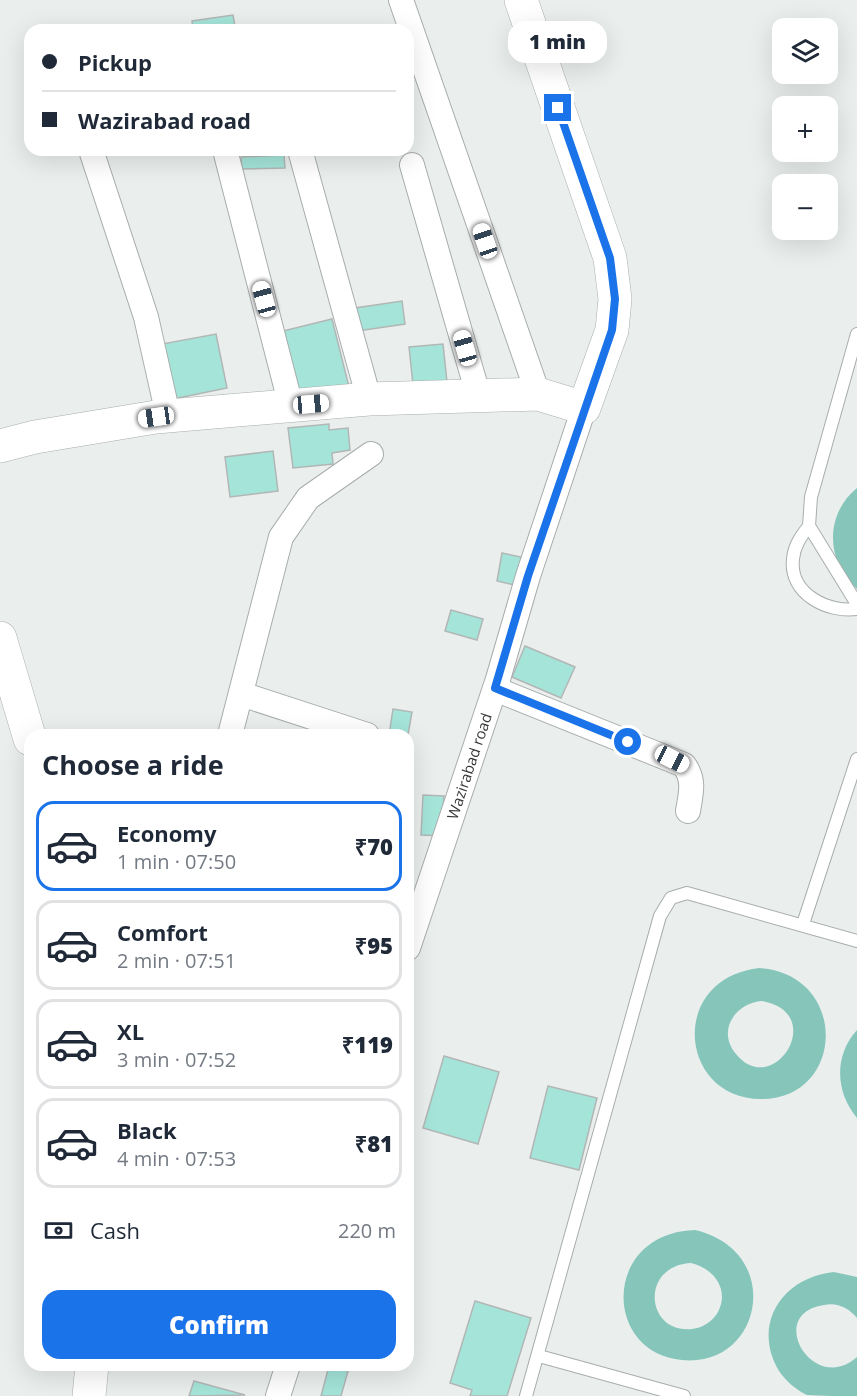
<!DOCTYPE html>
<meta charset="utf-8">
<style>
:root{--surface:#fff;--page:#f6f6f7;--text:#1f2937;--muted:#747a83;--line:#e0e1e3;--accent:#1a73e8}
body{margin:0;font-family:"Open Sans",sans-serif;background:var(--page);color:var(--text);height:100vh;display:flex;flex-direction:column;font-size:22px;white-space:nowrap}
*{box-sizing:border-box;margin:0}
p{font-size:20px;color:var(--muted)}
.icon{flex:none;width:33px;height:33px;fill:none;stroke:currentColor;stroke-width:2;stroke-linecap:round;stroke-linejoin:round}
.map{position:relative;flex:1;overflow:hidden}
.side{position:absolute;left:24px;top:729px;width:390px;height:642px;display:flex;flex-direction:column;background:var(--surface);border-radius:18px;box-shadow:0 6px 24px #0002}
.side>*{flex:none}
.top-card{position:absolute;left:24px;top:24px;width:390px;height:132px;border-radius:18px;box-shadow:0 6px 24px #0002;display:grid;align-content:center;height:132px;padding:0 18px;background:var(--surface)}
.fabs{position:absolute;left:772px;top:18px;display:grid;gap:12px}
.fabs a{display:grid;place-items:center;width:66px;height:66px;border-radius:12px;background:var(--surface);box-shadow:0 6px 24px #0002;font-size:30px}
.end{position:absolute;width:27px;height:27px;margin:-14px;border:8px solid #1a73e8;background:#fff;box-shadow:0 0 0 3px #fff}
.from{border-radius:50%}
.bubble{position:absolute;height:42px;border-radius:18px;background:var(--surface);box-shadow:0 6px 24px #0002;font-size:20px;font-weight:800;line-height:42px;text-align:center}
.car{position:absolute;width:18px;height:36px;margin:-18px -9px;border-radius:8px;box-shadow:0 0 4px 2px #0007;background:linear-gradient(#fff 24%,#345 0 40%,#fff 0 76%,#345 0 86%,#fff 0)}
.top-card b{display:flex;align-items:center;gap:21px;height:57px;font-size:22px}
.top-card b+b{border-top:2px solid var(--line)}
.top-card i{width:15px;height:15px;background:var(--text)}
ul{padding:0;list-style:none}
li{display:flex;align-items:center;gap:18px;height:90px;margin:0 12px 9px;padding:0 6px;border:3px solid var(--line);border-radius:18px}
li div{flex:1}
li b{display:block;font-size:22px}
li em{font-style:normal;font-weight:800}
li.active{border-color:var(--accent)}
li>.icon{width:54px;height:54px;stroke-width:1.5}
h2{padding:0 18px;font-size:27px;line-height:72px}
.pay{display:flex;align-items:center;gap:15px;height:66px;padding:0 18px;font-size:22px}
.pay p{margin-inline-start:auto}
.primary-button{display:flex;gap:12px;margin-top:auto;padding:12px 18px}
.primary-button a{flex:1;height:69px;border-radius:18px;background:var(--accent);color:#fff;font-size:24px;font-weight:800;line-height:69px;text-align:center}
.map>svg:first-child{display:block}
.water{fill:#86c5ba;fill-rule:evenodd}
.building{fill:#a4e4d9;stroke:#b2b7b6;stroke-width:1.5}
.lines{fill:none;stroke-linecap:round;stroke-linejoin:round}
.lane-casing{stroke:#a8adac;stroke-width:14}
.street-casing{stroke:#a8adac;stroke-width:26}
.secondary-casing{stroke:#a8adac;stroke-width:34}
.lane{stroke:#fff;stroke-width:12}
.street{stroke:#fff;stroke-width:24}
.secondary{stroke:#fff;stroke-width:33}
.route{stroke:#1a73e8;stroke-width:8}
.labels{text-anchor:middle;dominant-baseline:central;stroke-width:5;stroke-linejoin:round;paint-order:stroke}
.street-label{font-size:15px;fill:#363837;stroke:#eaefee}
</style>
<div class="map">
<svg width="857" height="1396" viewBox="0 0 857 1396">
<rect width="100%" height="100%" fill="#eaefee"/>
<path class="water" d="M857 488V589C826 562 824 515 857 488Z
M759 968C849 974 846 1098 762 1099 679 1100 667 979 759 968ZM762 1001C829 1013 773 1100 736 1054 716 1030 736 1003 762 1001Z
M857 1030V1118C835 1092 834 1055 857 1030Z
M695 1230C785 1251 763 1368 682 1360 602 1353 602 1233 695 1230ZM691 1263C713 1268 730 1289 718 1312 713 1321 703 1328 692 1329 646 1334 639 1266 691 1263Z
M834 1272 857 1277V1318C849 1308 837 1302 824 1305 764 1314 814 1396 857 1357V1396C842 1396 820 1396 807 1395 796 1390 786 1381 779 1371 751 1324 783 1277 834 1272Z"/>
<path class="building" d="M233 15 235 26 193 30 192 21Z
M284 155 285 168 242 169 241 157Z
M402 301 405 324 358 331 355 308Z
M332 319 350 391 301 403 283 331Z
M216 334 227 388 173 399 162 344Z
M443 344 448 391 414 394 409 347Z
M329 424V430L348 428 350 450 332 453 333 464 293 468 288 428Z
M273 451 278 491 230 497 225 457Z
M502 553 530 559 523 587 497 581Z
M451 610 483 619 477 640 445 631Z
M525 646 575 667 561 698 512 677Z
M393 709 412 712 408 735H389Z
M423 795 444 796 441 836 421 835Z
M444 1056 499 1072 478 1144 423 1128Z
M548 1086 597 1098 579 1170 530 1158Z
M475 1301 531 1318 507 1396H470L472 1390 450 1383Z
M329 1366 348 1371 341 1396H321Z
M194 1381 245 1395 189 1396Z"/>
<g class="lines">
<defs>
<path id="lane" d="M857 334 811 497 809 526 857 604
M809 526C801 536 794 546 793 559 789 594 828 613 857 609
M803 924 857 759
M539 1356 684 1396
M526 1396 660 916 671 898 687 893 857 941"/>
<g id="street">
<path d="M401 0 538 394"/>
<path d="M91 150 146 317 168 415"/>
<path d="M225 150 291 406"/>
<path d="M300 150 369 399"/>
<path d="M412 165 478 394"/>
<path d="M495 689 684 765C695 780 691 793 688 811"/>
<path d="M241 694 367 735"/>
<path d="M230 735 281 537 308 498 371 454"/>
<path id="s1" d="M408 948 498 679 528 576 584 408"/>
<path d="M278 1396 288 1365"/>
</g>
<path id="secondary" d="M0 446 35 437 156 417 369 399 538 394 584 408 612 330 615 299 610 258 521 0
M0 638 30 739
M89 1396 92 1365"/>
</defs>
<use href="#lane" class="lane-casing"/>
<use href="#street" class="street-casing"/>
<use href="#secondary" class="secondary-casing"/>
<use href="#lane" class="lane"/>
<use href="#street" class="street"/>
<use href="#secondary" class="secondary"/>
</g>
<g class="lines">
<path class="route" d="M558 108 610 258 615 299 612 330 528 576 495 688 628 742"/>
</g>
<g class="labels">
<g class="street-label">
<text stroke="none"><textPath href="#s1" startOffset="192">Wazirabad road</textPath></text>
</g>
</g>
</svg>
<div class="fabs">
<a><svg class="icon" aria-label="layers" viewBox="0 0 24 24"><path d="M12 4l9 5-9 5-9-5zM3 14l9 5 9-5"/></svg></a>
<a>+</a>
<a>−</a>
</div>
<i class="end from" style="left:628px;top:742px"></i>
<i class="end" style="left:558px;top:108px"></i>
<div class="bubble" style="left:508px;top:21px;width:99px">1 min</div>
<i class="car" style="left:485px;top:241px;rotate:341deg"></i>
<i class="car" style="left:264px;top:299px;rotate:345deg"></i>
<i class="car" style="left:465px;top:348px;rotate:344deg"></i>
<i class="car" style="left:311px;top:404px;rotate:85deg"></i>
<i class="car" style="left:156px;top:417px;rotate:262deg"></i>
<i class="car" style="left:672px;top:759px;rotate:117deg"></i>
<div class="top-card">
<b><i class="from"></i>Pickup</b>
<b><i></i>Wazirabad road</b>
</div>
<section class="side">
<h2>Choose a ride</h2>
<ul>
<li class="active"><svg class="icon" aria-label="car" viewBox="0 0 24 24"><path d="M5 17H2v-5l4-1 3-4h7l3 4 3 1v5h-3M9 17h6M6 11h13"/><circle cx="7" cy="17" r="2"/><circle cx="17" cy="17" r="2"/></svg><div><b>Economy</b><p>1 min · 07:50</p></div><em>₹70</em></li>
<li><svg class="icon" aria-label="car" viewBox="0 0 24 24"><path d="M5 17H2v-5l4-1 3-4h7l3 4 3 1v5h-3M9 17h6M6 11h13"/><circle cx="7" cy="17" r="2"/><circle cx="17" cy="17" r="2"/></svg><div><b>Comfort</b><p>2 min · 07:51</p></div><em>₹95</em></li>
<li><svg class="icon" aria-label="car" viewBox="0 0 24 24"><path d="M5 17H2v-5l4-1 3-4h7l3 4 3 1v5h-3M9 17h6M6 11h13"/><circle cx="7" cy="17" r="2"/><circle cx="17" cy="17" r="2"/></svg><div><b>XL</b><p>3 min · 07:52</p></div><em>₹119</em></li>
<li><svg class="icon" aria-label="car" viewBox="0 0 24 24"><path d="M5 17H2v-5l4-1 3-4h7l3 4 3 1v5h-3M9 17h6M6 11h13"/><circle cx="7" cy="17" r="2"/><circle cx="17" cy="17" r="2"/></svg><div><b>Black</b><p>4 min · 07:53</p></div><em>₹81</em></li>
</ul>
<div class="pay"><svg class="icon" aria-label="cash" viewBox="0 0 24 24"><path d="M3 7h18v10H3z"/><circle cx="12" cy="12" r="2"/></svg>Cash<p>220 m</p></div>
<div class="primary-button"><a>Confirm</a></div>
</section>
</div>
